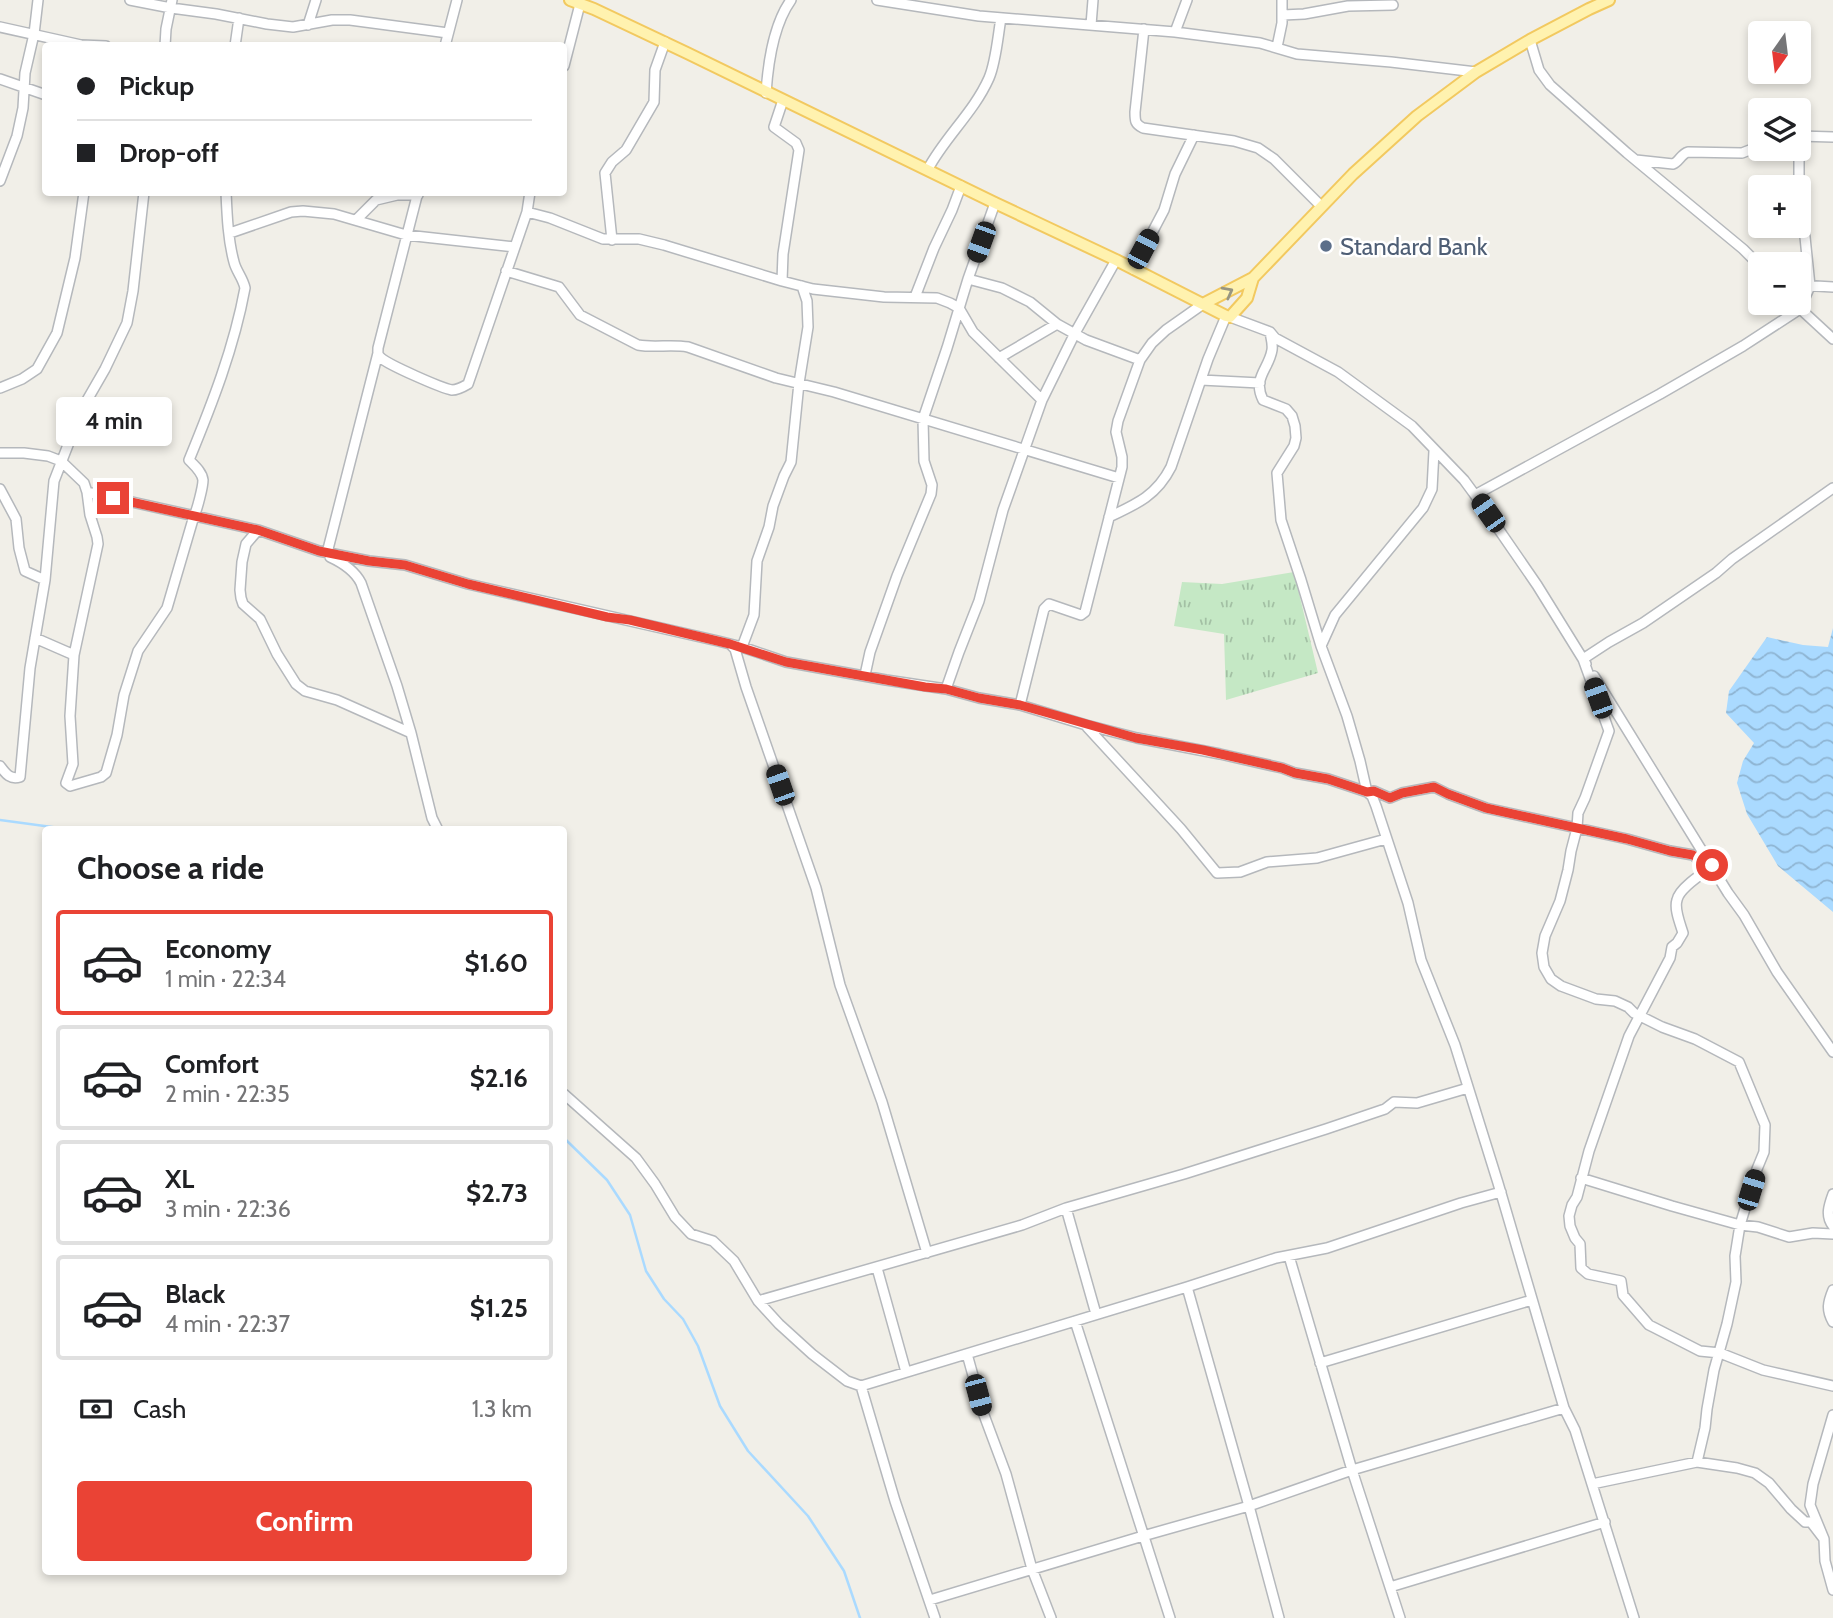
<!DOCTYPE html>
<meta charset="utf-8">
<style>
:root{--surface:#fff;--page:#f6f6f6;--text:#202124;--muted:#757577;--line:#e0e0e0;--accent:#ea4335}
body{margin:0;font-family:Cabin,sans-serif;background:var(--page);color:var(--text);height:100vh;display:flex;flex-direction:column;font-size:26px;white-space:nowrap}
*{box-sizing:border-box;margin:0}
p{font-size:23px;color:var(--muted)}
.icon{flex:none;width:38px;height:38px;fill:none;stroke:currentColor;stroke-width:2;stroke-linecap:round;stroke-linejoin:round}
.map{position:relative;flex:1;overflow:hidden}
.drawer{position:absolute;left:42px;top:826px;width:525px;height:749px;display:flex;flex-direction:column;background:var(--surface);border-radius:7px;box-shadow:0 4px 10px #0003}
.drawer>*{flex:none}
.top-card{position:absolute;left:42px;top:42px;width:525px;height:154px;border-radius:7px;box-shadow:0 4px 10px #0003;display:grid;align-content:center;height:154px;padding:0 35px;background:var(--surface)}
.needle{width:46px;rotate:194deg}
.controls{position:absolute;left:1748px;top:21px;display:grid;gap:14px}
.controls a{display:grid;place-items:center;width:63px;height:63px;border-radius:7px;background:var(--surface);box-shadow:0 4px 10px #0003;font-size:35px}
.end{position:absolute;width:32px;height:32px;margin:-16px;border:9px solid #ea4335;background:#fff;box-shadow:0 0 0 4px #fff}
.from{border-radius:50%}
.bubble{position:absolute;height:49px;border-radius:7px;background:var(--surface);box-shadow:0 4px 10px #0003;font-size:23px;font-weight:700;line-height:49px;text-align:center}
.car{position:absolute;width:21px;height:42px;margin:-21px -10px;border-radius:9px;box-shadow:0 0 5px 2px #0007;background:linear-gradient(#222 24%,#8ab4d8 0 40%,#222 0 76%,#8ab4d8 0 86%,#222 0)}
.top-card b{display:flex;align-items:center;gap:24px;height:66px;font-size:26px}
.top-card b+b{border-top:2px solid var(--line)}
.top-card i{width:18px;height:18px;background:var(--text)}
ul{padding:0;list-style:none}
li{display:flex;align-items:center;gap:21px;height:105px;margin:0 14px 10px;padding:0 21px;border:4px solid var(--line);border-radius:7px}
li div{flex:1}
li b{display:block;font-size:26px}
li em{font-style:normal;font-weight:700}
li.active{border-color:var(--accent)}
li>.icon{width:63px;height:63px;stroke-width:1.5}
h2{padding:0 35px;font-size:32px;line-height:84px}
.pay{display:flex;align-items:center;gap:18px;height:77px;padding:0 35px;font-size:26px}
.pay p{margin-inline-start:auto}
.primary-button{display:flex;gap:14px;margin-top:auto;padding:14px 35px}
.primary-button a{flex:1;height:80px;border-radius:7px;background:var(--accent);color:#fff;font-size:28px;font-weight:700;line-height:80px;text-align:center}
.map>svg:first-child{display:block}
.grass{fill:url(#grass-tufts)}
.water{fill:url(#water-waves)}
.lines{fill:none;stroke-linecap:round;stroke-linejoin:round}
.stream{stroke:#aadaff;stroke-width:2.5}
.minor-casing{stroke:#b5b8bc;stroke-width:12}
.major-casing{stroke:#f2c960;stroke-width:14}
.minor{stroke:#fff;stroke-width:9}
.major{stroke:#fff2af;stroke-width:10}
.oneway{stroke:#979581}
.route{stroke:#ea4335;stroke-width:9}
.service-dot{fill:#5c6f8a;stroke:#fff;stroke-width:2.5}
.labels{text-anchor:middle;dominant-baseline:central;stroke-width:5;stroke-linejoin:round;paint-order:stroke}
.service-label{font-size:24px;fill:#4e5e75;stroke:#fff;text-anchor:start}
</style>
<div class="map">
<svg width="1833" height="1618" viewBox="0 0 1833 1618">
<defs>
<pattern id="grass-tufts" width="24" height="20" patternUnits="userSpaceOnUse" patternTransform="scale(1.75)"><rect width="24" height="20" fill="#c5e8c5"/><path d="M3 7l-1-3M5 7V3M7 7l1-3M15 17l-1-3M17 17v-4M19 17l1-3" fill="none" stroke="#a3c0a4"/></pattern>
<pattern id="water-waves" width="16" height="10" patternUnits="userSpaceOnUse" patternTransform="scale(1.75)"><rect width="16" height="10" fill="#aadaff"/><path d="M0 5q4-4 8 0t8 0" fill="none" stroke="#8eb4d2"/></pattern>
</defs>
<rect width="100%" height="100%" fill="#f1efe8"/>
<path class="grass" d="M1294 572 1318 673 1226 700 1224 634 1174 626 1182 582 1222 584Z"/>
<path class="water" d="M1833 628V912L1778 866 1747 814 1737 783 1743 761 1754 743 1726 713 1729 691 1767 637 1803 645 1828 647Z"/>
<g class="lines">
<path class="stream" d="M0 820 74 830
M564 1138 607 1180 630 1215 646 1271 664 1299 683 1319 698 1346 720 1406 748 1451 808 1516 844 1571 860 1618"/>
<defs>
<path id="minor" d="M130 0 171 8 216 14 267 24 293 27 332 20H350L448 33
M877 0 979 16 1175 32 1260 43 1297 54 1391 62 1476 72
M1283 15 1304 14 1348 6 1393 5
M308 25 316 0
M1091 25 1093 0
M0 27 81 45 106 46
M1144 29 1135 112C1135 121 1135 124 1143 128L1234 141 1258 148 1274 159 1321 206
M1175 32 1187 0
M1530 40 1539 70 1550 85 1627 153 1743 249 1760 266
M165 46 166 29 172 0
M235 46 239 18
M445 46 457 0
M1277 47 1282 23V0
M564 66 580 4
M0 79 46 95
M766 93C768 63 773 25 791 0
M1799 136 1833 137
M1636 160 1673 164C1679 162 1681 154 1688 152L1742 153 1760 146
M928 169C945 137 974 112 989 78 996 62 998 35 1001 18
M0 181 17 136 23 108 25 73 34 34 38 0
M418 192 378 348C378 353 377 354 381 358 389 365 441 388 452 390 458 390 463 387 468 384L527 212 530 192
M1799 196V136
M527 212 550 218 603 239H639L664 245 782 281 813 289 884 297 937 298 950 303 959 308 973 332 1042 400
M356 220 376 200 397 195H418
M230 233 291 212 303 211 334 214 406 235 515 247
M612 240 605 173 612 162 626 150 654 102 655 70 665 42
M1133 269 1164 210 1175 174 1194 135
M506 271 559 287 580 315 638 345C655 348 671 344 688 347L776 378 834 392 1119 478
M968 279 1002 288 1030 302 1057 324 1086 340 1140 360
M782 281 783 254 799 150 796 143 774 127 783 100
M1799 285 1833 287
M915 297 934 248 952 210 961 186
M1794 303 1833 339
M1230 317 1270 332 1275 338 1338 372 1412 426 1464 480 1475 495 1537 585 1586 664
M1270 332C1271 338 1273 344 1272 350 1269 369 1252 378 1263 400L1286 409 1292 416 1295 426 1296 438 1294 446 1277 473 1281 520 1301 580 1321 646 1347 716 1360 761 1367 792 1372 796 1376 806 1408 903 1421 960 1455 1045 1498 1183 1564 1408 1575 1430 1634 1618
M999 358 1057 324
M1201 380 1260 383
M0 388 22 379 37 369 57 333 75 258 84 192
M0 453H24L48 456 61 461 84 483 87 492 258 530 319 551 369 561 405 565 468 584 718 641 742 647 786 662 886 680 946 689 979 698 1020 705 1086 725 1137 738 1220 754 1282 768 1295 773 1328 779 1367 792 1374 791 1390 798 1402 793 1434 787 1448 794 1486 808 1627 839 1670 851 1693 855 1709 869 1715 870 1712 865
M0 489 16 519 19 548 25 571 45 580
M87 492 90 515 97 537 98 544 74 655 70 716 73 764 66 783 70 786 101 777 106 773 117 735 124 695 138 651 167 608 194 516C197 510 203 487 203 480 202 472 195 466 189 460 212 404 234 348 245 288 243 278 236 271 234 262 228 240 227 215 226 192
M1475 495 1660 394 1743 346 1800 309 1810 286 1805 237 1799 204
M1109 517C1137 504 1157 495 1171 467L1208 359 1226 316
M258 530 246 544 242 562 240 590 241 598 243 604 260 619 277 654 296 684 305 691 337 700 411 733
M327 553 378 353
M330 557C343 563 355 571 361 583L397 686 411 733 432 818 438 830
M35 638 74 655
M730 644 735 649 746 687 816 888 840 985 882 1102 927 1253
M1321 646 1335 615 1423 508 1432 489 1434 451
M742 647 754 615 757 561 769 527 773 506 784 476 791 462 799 383 808 327 807 301 802 286
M865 675 870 652 897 576 931 494 932 485 924 461 923 419 947 348 968 279 995 203
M1594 676 1728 893 1744 915 1777 972 1833 1052
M946 689 959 652 979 601 1003 510 1042 400 1075 333 1116 260
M1020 705 1044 609 1049 604 1081 615 1085 612 1122 467V457L1116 432 1118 421 1140 360 1152 343 1166 330 1203 304
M1087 727 1181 829 1217 873 1240 872 1267 862 1317 858 1386 839
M0 766C6 774 10 780 20 777L30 668 45 580 54 481 82 409 105 369 127 323 133 291 144 192
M1709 869C1700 875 1679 889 1677 900 1674 909 1680 923 1683 933L1677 943 1672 947 1670 958 1629 1036 1589 1151 1577 1197 1572 1205 1569 1216 1570 1226 1575 1238 1580 1244 1581 1268 1588 1274 1621 1281 1623 1295 1649 1325 1655 1328 1700 1351 1720 1353 1763 1370 1833 1386
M564 1094 636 1158 655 1184 675 1217 691 1234 713 1241 734 1261 758 1301 779 1324 812 1354 847 1381 861 1386
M1581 1178 1672 1206 1740 1225 1758 1227 1789 1237 1813 1233 1833 1234
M1833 1194C1829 1205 1825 1216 1833 1226
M1066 1208 1096 1314
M1289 1256 1352 1470 1400 1618
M877 1268 906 1372
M1187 1287 1249 1506 1279 1618
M1833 1290C1828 1302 1826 1310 1833 1322
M758 1301 1022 1225 1066 1208 1184 1174 1326 1129 1385 1109 1394 1102 1417 1103 1468 1088
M1075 1321 1170 1618
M967 1354 984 1415 1006 1474 1032 1569 1051 1618
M1320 1363 1532 1300
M1833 1415 1813 1484 1810 1505 1824 1539 1825 1561 1833 1590
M1697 1462 1705 1428 1707 1409 1714 1370 1727 1324 1736 1282 1735 1256 1740 1225 1757 1169 1764 1152 1765 1125 1739 1062 1695 1039 1662 1027 1634 1013 1628 1007 1615 1001 1596 999 1561 986 1551 979 1544 967 1542 953 1545 936 1560 901 1568 870 1571 851 1577 828 1578 813 1585 798 1609 731 1583 659 1609 642 1643 623 1716 573 1732 559 1833 488
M1592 1484 1697 1462 1737 1468 1755 1473 1769 1483 1791 1509 1805 1522H1811L1824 1539
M1390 1587 1605 1522
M930 1600 1143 1536 1249 1506 1352 1470 1564 1408
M935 1618 895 1501 861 1386 1187 1287 1276 1258 1327 1248 1461 1203 1501 1192"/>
<path id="major" d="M570 0 594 9 687 53 995 203 1116 260 1226 316 1230 317 1247 298 1253 278
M1203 304 1253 278 1353 174 1417 116 1476 72 1530 40 1589 9 1609 0"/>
</defs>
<use href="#minor" class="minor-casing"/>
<use href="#major" class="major-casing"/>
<use href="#minor" class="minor"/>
<use href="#major" class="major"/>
</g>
<defs><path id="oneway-chevron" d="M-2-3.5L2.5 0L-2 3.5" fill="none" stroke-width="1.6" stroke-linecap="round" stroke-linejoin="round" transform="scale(1.75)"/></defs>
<use class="oneway" href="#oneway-chevron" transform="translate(1228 292) rotate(-28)"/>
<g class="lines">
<path class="route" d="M113 498 258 530 319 551 369 561 405 565 468 584 607 617 630 620 730 644 786 662 925 687 946 689 979 698 1020 705 1136 738 1203 750 1282 768 1295 773 1328 779 1367 792 1374 791 1390 798 1402 793 1434 787 1448 794 1486 808 1627 839 1670 851 1693 855 1706 867 1715 870 1712 865"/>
</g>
<circle class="service-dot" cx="1326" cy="246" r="7"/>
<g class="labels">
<g class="service-label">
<text x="1340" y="246">Standard Bank</text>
</g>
</g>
</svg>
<div class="controls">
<a><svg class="needle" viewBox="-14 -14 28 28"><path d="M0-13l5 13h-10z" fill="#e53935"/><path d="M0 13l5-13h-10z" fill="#757577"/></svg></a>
<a><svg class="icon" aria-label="layers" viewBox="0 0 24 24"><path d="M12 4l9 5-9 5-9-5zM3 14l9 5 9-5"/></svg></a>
<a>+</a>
<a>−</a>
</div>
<i class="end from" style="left:1712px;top:865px"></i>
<i class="end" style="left:113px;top:498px"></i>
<div class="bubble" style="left:56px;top:397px;width:116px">4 min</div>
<i class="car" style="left:981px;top:242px;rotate:200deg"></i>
<i class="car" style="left:1143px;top:249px;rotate:28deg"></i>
<i class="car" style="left:1488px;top:513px;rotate:325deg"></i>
<i class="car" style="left:1598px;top:698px;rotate:340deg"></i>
<i class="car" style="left:780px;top:785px;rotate:341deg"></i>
<i class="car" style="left:1751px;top:1190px;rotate:17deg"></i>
<i class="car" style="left:978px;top:1395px;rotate:165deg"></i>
<div class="top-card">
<b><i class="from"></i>Pickup</b>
<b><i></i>Drop-off</b>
</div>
<section class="drawer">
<h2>Choose a ride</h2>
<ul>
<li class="active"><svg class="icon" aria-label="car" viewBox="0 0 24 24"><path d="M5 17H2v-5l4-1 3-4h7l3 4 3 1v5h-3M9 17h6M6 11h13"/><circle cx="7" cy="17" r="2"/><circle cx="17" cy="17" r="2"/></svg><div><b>Economy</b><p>1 min · 22:34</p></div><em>$1.60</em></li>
<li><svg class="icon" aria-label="car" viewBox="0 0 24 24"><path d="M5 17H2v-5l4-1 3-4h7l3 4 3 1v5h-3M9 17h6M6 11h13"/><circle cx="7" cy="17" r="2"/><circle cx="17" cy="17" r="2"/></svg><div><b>Comfort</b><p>2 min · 22:35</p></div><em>$2.16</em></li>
<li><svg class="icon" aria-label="car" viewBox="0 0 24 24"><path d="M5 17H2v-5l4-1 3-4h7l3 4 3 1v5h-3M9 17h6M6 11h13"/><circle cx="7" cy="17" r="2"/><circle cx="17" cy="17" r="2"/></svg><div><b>XL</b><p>3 min · 22:36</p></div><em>$2.73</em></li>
<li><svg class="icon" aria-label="car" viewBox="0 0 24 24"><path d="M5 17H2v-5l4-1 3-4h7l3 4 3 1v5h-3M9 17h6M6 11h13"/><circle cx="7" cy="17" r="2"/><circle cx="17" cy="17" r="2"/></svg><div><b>Black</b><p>4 min · 22:37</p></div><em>$1.25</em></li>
</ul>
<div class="pay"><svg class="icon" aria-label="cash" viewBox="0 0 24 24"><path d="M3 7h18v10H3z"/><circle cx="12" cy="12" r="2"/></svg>Cash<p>1.3 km</p></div>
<div class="primary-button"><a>Confirm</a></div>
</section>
</div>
